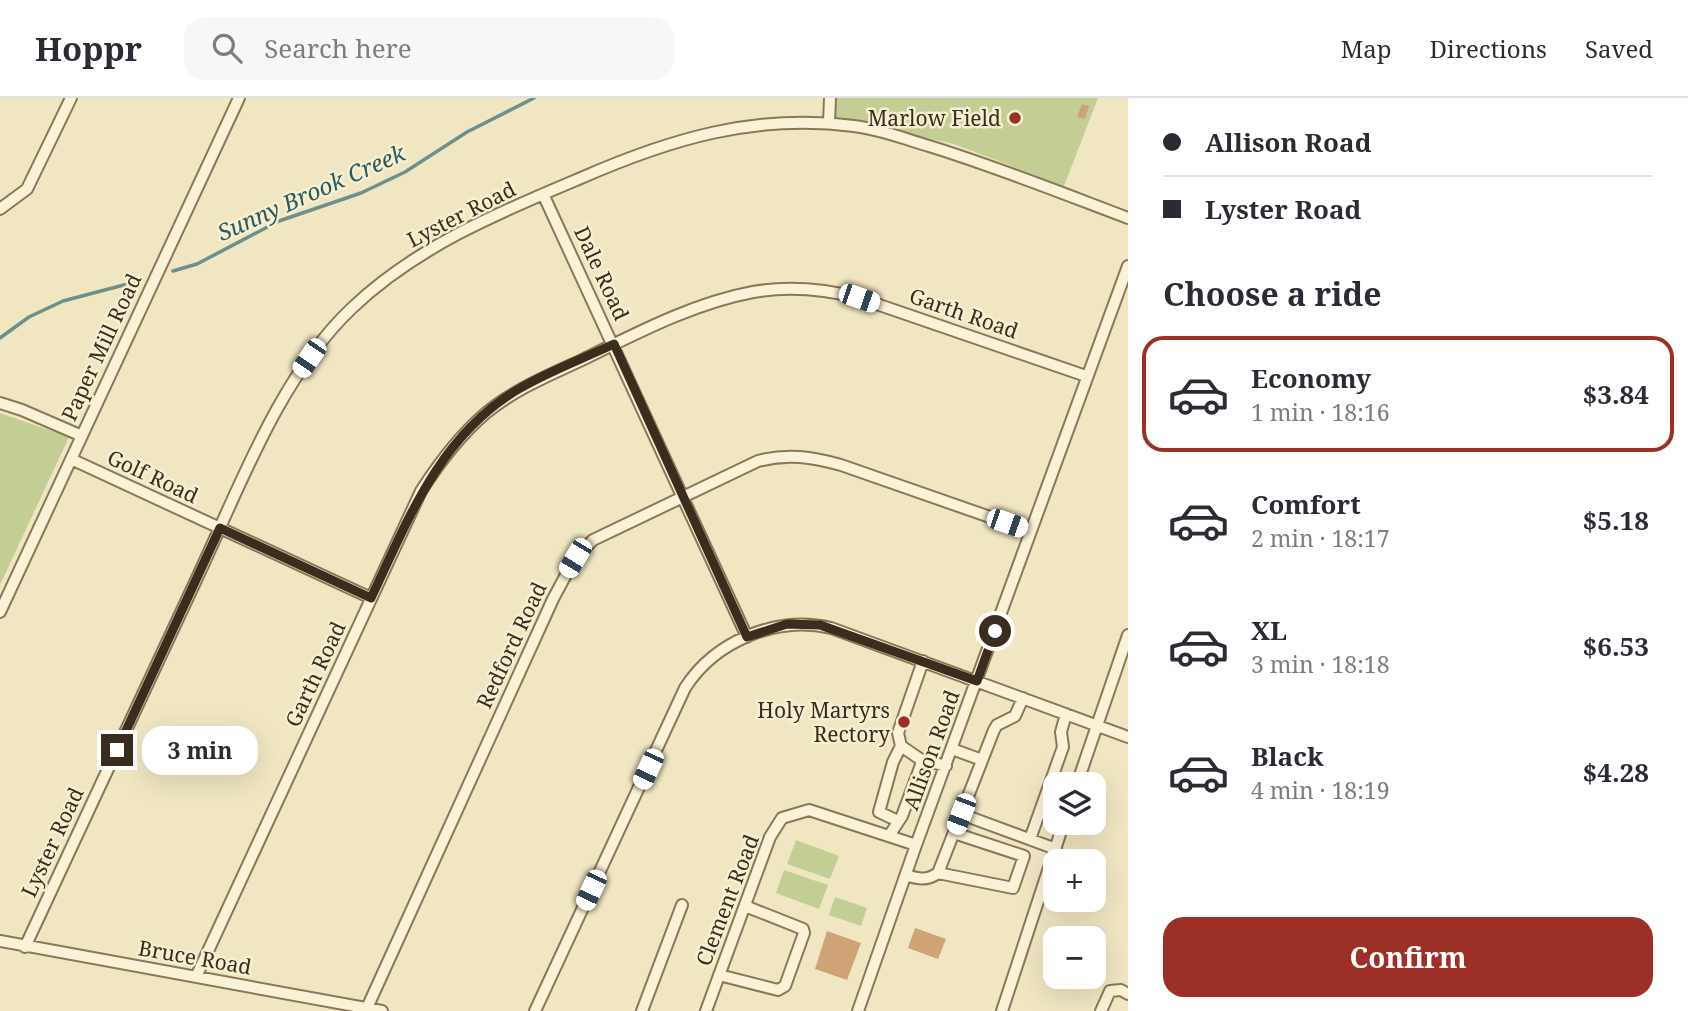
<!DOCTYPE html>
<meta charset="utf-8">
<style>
:root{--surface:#fff;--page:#f7f7f7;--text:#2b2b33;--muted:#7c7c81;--line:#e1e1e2;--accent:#9c2f26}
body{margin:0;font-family:"Noto Serif",serif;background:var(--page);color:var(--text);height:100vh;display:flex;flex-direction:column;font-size:26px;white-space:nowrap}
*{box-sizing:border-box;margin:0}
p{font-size:23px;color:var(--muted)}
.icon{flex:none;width:38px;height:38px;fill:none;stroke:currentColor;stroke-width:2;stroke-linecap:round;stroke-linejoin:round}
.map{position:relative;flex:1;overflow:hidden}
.side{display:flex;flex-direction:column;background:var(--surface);width:560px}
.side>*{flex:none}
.banner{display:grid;align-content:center;height:154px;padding:0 35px;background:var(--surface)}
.fabs{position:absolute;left:1043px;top:674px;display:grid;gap:14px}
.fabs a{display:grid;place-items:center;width:63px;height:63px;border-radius:14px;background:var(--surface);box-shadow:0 7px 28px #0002;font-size:35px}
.end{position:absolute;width:32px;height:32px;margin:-16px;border:9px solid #3a2d1d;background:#fff;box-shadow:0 0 0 4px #fff}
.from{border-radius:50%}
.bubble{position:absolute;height:49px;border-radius:21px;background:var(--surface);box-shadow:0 7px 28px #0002;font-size:23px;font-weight:700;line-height:49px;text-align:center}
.car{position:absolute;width:21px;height:42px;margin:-21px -10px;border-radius:9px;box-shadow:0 0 5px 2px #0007;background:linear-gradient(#fff 24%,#345 0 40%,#fff 0 76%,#345 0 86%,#fff 0)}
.banner b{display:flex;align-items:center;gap:24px;height:66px;font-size:26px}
.banner b+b{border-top:2px solid var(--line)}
.banner i{width:18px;height:18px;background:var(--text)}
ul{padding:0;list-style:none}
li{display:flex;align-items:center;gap:21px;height:116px;margin:0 14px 10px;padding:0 21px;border:4px solid transparent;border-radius:21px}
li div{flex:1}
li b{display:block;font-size:26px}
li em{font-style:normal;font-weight:700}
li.current{border-color:var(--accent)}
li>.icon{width:63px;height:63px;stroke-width:1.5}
h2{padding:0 35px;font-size:32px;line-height:84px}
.primary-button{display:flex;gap:14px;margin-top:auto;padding:14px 35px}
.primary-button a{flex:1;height:80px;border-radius:21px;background:var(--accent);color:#fff;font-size:28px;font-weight:700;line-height:80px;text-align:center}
header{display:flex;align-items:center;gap:42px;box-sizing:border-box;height:98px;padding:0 35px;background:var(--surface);border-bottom:2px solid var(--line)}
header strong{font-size:33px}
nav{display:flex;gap:38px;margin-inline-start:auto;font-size:24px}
.search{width:490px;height:63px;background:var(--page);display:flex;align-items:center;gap:18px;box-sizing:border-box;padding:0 24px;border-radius:21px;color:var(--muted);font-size:26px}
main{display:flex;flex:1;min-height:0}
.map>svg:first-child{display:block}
.green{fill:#c3ce95}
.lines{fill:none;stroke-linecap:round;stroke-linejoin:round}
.stream{stroke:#6b918a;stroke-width:3.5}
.building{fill:#cfa376}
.minor-casing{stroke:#8a7758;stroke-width:14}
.minor{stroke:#faf2d6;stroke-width:10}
.route{stroke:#3a2d1d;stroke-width:9}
.poi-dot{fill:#9c2f26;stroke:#f7efd2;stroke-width:2.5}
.labels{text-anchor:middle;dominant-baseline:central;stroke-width:5;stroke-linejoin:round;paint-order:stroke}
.poi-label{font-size:21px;fill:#3a2d1d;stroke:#f7efd2;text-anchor:end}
.street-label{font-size:21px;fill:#3a2d1d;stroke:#f7efd2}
.water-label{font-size:23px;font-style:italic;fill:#2c595a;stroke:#f7efd2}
</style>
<header>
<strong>Hoppr</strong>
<div class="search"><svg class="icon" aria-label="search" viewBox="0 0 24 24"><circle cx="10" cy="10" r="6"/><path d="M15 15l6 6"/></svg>Search here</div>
<nav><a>Map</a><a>Directions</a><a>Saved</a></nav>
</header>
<main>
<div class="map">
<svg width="1128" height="913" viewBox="0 0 1128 913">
<rect width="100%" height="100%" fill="#f0e6c2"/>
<path class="green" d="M836 0H1098L1064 88 954 46 834 19Z
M0 315 69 339 0 487Z
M796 742 839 758 830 781 787 766Z
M784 772 828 787 819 811 776 795Z
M835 799 867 810 861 828 829 817Z"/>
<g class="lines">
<path class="stream" d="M173 173 197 166 279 123 361 95 405 74 467 34 534 0
M0 240 29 219 63 203 139 183"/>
</g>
<path class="building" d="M1082 6 1089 8 1085 21 1077 19Z
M915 830 946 841 938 861 908 850Z
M827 833 861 845 847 882 815 871Z"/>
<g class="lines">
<defs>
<path id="minor" d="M829 25 830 0
M543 96 747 539
M0 111 27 91 71 0
M0 305 22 312 82 338
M71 361 371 500
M0 514 239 0
M952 651 982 662
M920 661 946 668
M1077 686 1128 537
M961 716 1056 751
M898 723 879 714 893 664 901 648
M889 738 902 718 921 667 920 661 901 648 898 635 923 563
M1030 741 1063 649 1061 634 1066 616
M938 775 1013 790 1024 758 954 735
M906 777C918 781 927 783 938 775L994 632 997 627 1015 618 1023 600
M0 843 382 913
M25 849C82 726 140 603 197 480 239 391 279 279 352 210 417 148 500 114 581 80 670 41 756 15 854 28 880 31 905 41 929 48 997 69 1062 95 1128 120
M719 877 778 892 785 888 804 835 803 831 745 808
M196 879 421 393C439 365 460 337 486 315 515 291 550 277 584 261 637 235 694 205 753 194 788 188 824 191 859 200L1086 278
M367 910 553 501 575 460 593 442 758 363C788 355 812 359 841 367L1030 433
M535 913 685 590C715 543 777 517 831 530L1128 639
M642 913 682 807
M706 913 770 739 782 720 809 712 916 747
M858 913 916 747 1128 168
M1002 913 1064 724
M1101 913 1110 893 1121 892 1128 896"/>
</defs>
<use href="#minor" class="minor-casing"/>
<use href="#minor" class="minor"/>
</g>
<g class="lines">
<path class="route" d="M117 652 220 430 371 500C408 422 439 339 517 292 547 274 582 261 614 246L747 539 787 526 820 527 977 583 995 533"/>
</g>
<g class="poi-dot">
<circle cx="1015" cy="20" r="7"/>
<circle cx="904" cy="624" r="7"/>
</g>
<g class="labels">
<g class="poi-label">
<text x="1001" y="20">Marlow Field</text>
<text x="890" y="612">Holy Martyrs<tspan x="890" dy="24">Rectory</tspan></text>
</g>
<g class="street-label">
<text transform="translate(461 116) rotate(-27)">Lyster Road</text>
<text transform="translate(602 175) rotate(65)">Dale Road</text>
<text transform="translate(964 215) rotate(19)">Garth Road</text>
<text transform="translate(101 249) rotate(-65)">Paper Mill Road</text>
<text transform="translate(153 378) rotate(25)">Golf Road</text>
<text transform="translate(511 547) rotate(-65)">Redford Road</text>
<text transform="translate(315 576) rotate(-65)">Garth Road</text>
<text transform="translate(931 652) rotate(-70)">Allison Road</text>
<text transform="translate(52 744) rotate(-65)">Lyster Road</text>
<text transform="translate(727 802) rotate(-69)">Clement Road</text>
<text transform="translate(195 859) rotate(10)">Bruce Road</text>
</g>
<g class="water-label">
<text transform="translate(311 94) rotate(-24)">Sunny Brook Creek</text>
</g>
</g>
</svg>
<div class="fabs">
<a><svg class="icon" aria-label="layers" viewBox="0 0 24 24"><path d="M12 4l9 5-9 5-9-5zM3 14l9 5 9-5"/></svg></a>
<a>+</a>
<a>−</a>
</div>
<i class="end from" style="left:995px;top:533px"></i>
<i class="end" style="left:117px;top:652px"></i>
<div class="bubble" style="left:142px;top:628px;width:116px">3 min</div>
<i class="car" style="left:859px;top:200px;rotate:109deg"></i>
<i class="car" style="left:309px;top:260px;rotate:214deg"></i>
<i class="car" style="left:1007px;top:425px;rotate:109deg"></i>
<i class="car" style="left:575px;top:460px;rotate:211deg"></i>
<i class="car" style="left:648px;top:671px;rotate:205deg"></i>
<i class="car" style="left:961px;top:716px;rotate:201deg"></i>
<i class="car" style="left:591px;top:792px;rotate:205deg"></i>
</div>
<section class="side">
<div class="banner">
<b><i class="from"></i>Allison Road</b>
<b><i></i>Lyster Road</b>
</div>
<h2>Choose a ride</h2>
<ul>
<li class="current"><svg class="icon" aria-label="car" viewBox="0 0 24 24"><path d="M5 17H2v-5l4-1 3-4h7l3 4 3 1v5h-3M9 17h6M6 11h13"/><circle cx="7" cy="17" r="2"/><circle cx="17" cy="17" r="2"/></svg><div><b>Economy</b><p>1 min · 18:16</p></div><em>$3.84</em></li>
<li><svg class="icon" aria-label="car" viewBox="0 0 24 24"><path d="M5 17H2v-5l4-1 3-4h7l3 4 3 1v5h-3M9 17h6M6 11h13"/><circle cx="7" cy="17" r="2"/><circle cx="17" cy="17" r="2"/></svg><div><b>Comfort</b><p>2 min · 18:17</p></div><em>$5.18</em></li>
<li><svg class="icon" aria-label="car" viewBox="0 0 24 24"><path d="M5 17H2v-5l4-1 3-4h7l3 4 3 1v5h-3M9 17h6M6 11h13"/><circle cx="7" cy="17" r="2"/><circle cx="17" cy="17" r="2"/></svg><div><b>XL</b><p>3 min · 18:18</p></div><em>$6.53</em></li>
<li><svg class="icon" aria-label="car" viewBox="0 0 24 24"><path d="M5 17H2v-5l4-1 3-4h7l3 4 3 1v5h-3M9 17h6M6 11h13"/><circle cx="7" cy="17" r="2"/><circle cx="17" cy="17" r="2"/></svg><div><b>Black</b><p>4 min · 18:19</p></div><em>$4.28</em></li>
</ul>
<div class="primary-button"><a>Confirm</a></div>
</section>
</main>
